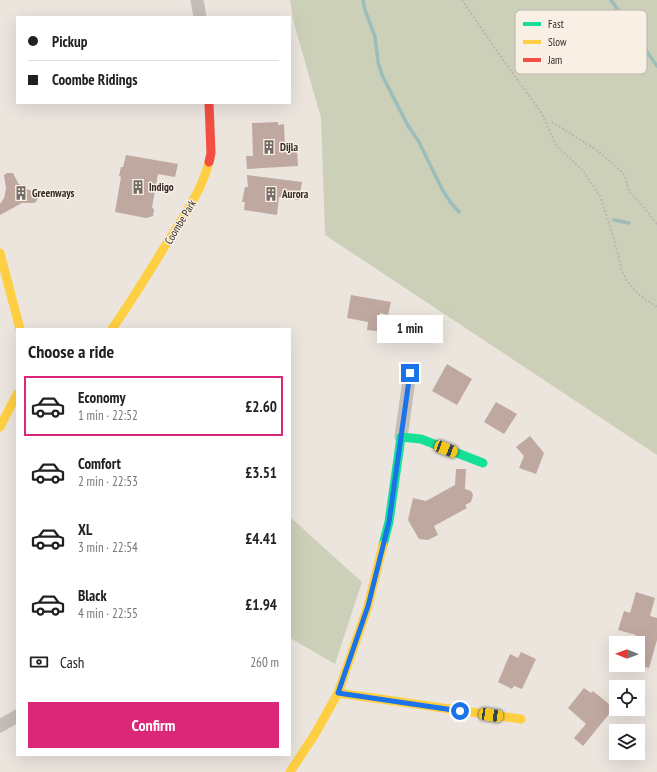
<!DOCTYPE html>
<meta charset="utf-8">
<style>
:root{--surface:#fff;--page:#f2f2f2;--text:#202124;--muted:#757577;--line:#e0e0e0;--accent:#db2777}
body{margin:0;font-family:"PT Sans Narrow",sans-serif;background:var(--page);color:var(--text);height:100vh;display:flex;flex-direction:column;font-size:15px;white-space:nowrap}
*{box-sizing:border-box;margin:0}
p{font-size:13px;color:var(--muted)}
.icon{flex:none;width:22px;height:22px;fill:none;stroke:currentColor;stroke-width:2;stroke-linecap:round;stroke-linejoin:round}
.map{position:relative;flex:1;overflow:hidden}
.details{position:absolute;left:16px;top:328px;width:275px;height:428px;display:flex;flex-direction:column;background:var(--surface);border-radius:0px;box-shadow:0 4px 16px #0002}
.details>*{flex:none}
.hud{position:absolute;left:16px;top:16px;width:275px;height:88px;border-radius:0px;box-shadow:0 4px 16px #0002;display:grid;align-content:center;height:88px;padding:0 12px;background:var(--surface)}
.needle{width:26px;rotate:271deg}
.tools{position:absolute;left:609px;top:636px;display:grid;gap:8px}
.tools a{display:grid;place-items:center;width:36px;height:36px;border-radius:0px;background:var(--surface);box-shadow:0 4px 16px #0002;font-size:20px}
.end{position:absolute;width:18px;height:18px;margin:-9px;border:5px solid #1a73e8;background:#fff;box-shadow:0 0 0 2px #fff}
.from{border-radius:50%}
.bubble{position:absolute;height:28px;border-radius:0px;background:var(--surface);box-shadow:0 4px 16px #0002;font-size:13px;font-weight:700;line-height:28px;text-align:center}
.car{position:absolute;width:12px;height:24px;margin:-12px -6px;border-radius:5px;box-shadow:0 0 3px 1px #0007;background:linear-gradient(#f5c518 24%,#345 0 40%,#f5c518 0 76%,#345 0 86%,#f5c518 0)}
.hud b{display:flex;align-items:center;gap:14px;height:38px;font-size:15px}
.hud b+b{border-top:1px solid var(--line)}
.hud i{width:10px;height:10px;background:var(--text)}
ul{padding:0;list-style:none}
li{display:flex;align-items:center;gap:12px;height:60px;margin:0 8px 6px;padding:0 4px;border:2px solid transparent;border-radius:0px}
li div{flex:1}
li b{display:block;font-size:15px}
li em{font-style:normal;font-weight:700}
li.current{border-color:var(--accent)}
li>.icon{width:36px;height:36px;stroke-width:1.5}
h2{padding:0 12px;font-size:18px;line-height:48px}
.pay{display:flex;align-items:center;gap:10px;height:44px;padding:0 12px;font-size:15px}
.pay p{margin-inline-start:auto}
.action{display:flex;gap:8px;margin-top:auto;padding:8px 12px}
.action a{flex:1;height:46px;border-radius:0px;background:var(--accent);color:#fff;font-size:16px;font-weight:700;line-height:46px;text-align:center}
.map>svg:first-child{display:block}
.green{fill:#cdd0b9}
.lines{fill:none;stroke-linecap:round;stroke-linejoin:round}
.stream{stroke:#9bbdbb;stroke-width:3.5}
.building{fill:#bea8a0}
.path{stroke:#bdb5b0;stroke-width:2;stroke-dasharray:2 2;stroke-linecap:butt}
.street{stroke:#c4bdb8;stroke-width:13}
.fast{stroke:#16e098;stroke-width:9}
.slow{stroke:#ffcf43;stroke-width:9}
.jam{stroke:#f24e42;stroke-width:9}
.route{stroke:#1a73e8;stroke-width:5}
.labels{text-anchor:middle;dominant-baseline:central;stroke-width:3;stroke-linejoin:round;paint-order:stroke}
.poi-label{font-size:11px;font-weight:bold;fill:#342a27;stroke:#f8efe5;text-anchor:start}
.street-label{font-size:11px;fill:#342a27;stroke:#f8efe5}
.key{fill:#f8efe5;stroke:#bdb4ac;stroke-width:1}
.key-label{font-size:11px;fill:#342a27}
</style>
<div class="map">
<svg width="657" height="772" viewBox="0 0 657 772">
<rect width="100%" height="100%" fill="#ebe5de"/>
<path class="green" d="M290 0H657V455L325 235 321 118 293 20Z
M290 517 362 582 335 664 290 638Z"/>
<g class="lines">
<path class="stream" d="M363 0 365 10 375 37 378 62 382 75 407 124 419 142 442 189 451 203 459 212
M611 0 657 66
M614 220 629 223"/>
</g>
<path class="building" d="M278 122V125L284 124 285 150H297L298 166 247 169 246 156H253L252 123Z
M126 155 178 164 175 177 158 174 152 207 154 210 153 216 146 218 115 212 121 177 119 176 121 167H123Z
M7 173H13L18 183 24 188 37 193 38 198 36 202 33 203H22L0 215V204L4 198 6 189 4 175Z
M247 175 302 182 299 200 279 197 277 215 244 210 245 202H242L245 187H248Z
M351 295 391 302 388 315 380 313 377 331 367 330 368 322 347 318Z
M447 364 472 379 457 405 432 391Z
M496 402 517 414 504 434 484 422Z
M530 436 544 453 536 474 519 468 524 456 516 447Z
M456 469H466L465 489 471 491 473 495 471 502 465 505 467 508 434 526 438 535 428 540 419 539 408 520 413 498 426 501 455 485Z
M636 592 655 598 650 616 657 618V640L649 668 638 665V643H634L636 635 618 630 624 611 630 613Z
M521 652 536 659 522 689 514 686 512 689 498 682 510 654 518 658Z
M584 688 591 693 593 691 614 708 583 746 574 738 586 724 568 708Z"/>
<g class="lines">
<path class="path" d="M462 0 506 64 541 112 556 145 583 171 600 196 614 239 622 271 627 281 638 294 657 307
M552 122 598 151 622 172 625 177 630 193 641 204 657 224"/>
<path class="street" d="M197 0 200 17
M401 437 410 373
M0 726 17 716"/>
<path class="fast" d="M383 545 389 522 401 437 421 439 483 463"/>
<path class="slow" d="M0 253 20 329
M112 329C131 302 148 274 165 246 182 219 201 193 209 162
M0 427 17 394
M338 693 521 719
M290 772 315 734 338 693 368 606 383 545"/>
<path class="jam" d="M209 162 211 153 209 103"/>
</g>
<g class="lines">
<path class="route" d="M410 373 389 522 368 606 338 693 460 711"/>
</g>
<defs>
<symbol id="building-bare" viewBox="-9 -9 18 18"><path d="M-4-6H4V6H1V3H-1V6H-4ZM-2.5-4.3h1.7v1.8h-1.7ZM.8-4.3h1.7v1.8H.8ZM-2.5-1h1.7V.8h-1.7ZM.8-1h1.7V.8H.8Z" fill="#746b67" stroke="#f8efe5" stroke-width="2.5" paint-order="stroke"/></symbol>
</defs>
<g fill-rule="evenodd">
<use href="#building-bare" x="259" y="137" width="20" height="20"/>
<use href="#building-bare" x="128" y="177" width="20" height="20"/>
<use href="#building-bare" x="11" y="183" width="20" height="20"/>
<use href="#building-bare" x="261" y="184" width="20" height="20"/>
</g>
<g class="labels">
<g class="poi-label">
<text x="280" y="147">Dijla</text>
<text x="149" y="187">Indigo</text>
<text x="32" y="193">Greenways</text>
<text x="282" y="194">Aurora</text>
</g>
<g class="street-label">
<text transform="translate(180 222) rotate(-59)">Coombe Park</text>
</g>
</g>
<rect x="515" y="10" width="132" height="64" rx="6" class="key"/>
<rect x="523" y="22" width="18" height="4" fill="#16e098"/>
<rect x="523" y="40" width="18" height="4" fill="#ffcf43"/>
<rect x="523" y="58" width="18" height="4" fill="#f24e42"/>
<g class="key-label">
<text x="548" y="28">Fast</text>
<text x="548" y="46">Slow</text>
<text x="548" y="64">Jam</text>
</g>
</svg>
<div class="tools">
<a><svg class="needle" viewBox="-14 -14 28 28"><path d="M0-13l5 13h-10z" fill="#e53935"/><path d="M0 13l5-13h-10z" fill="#757577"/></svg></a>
<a><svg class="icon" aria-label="locate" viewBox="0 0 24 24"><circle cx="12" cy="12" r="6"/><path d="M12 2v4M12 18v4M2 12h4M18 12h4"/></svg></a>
<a><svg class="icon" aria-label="layers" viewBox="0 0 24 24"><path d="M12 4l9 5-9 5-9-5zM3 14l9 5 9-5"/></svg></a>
</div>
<i class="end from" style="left:460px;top:711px"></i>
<i class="end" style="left:410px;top:373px"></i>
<div class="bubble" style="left:377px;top:315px;width:66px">1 min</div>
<i class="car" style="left:446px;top:449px;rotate:111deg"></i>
<i class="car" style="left:491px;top:715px;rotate:98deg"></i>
<div class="hud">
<b><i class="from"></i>Pickup</b>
<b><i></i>Coombe Ridings</b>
</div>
<section class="details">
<h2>Choose a ride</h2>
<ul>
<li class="current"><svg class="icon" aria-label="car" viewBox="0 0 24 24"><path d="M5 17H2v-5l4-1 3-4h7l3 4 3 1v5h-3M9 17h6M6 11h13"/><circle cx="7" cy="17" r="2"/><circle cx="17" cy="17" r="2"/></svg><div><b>Economy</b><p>1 min · 22:52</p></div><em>£2.60</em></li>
<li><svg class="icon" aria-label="car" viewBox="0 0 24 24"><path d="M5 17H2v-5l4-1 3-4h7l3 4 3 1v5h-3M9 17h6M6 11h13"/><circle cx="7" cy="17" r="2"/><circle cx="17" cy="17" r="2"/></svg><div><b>Comfort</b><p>2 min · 22:53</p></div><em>£3.51</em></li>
<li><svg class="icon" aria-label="car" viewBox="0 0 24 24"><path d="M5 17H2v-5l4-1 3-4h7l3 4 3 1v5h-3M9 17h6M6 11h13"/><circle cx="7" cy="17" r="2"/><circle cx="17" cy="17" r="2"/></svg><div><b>XL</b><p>3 min · 22:54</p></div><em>£4.41</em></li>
<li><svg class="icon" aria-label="car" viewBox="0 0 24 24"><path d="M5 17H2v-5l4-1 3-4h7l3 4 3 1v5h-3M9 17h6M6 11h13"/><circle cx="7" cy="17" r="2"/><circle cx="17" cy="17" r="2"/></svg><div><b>Black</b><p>4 min · 22:55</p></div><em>£1.94</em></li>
</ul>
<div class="pay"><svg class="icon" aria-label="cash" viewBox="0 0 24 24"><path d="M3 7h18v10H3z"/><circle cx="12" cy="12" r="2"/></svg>Cash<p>260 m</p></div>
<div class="action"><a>Confirm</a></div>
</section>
</div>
